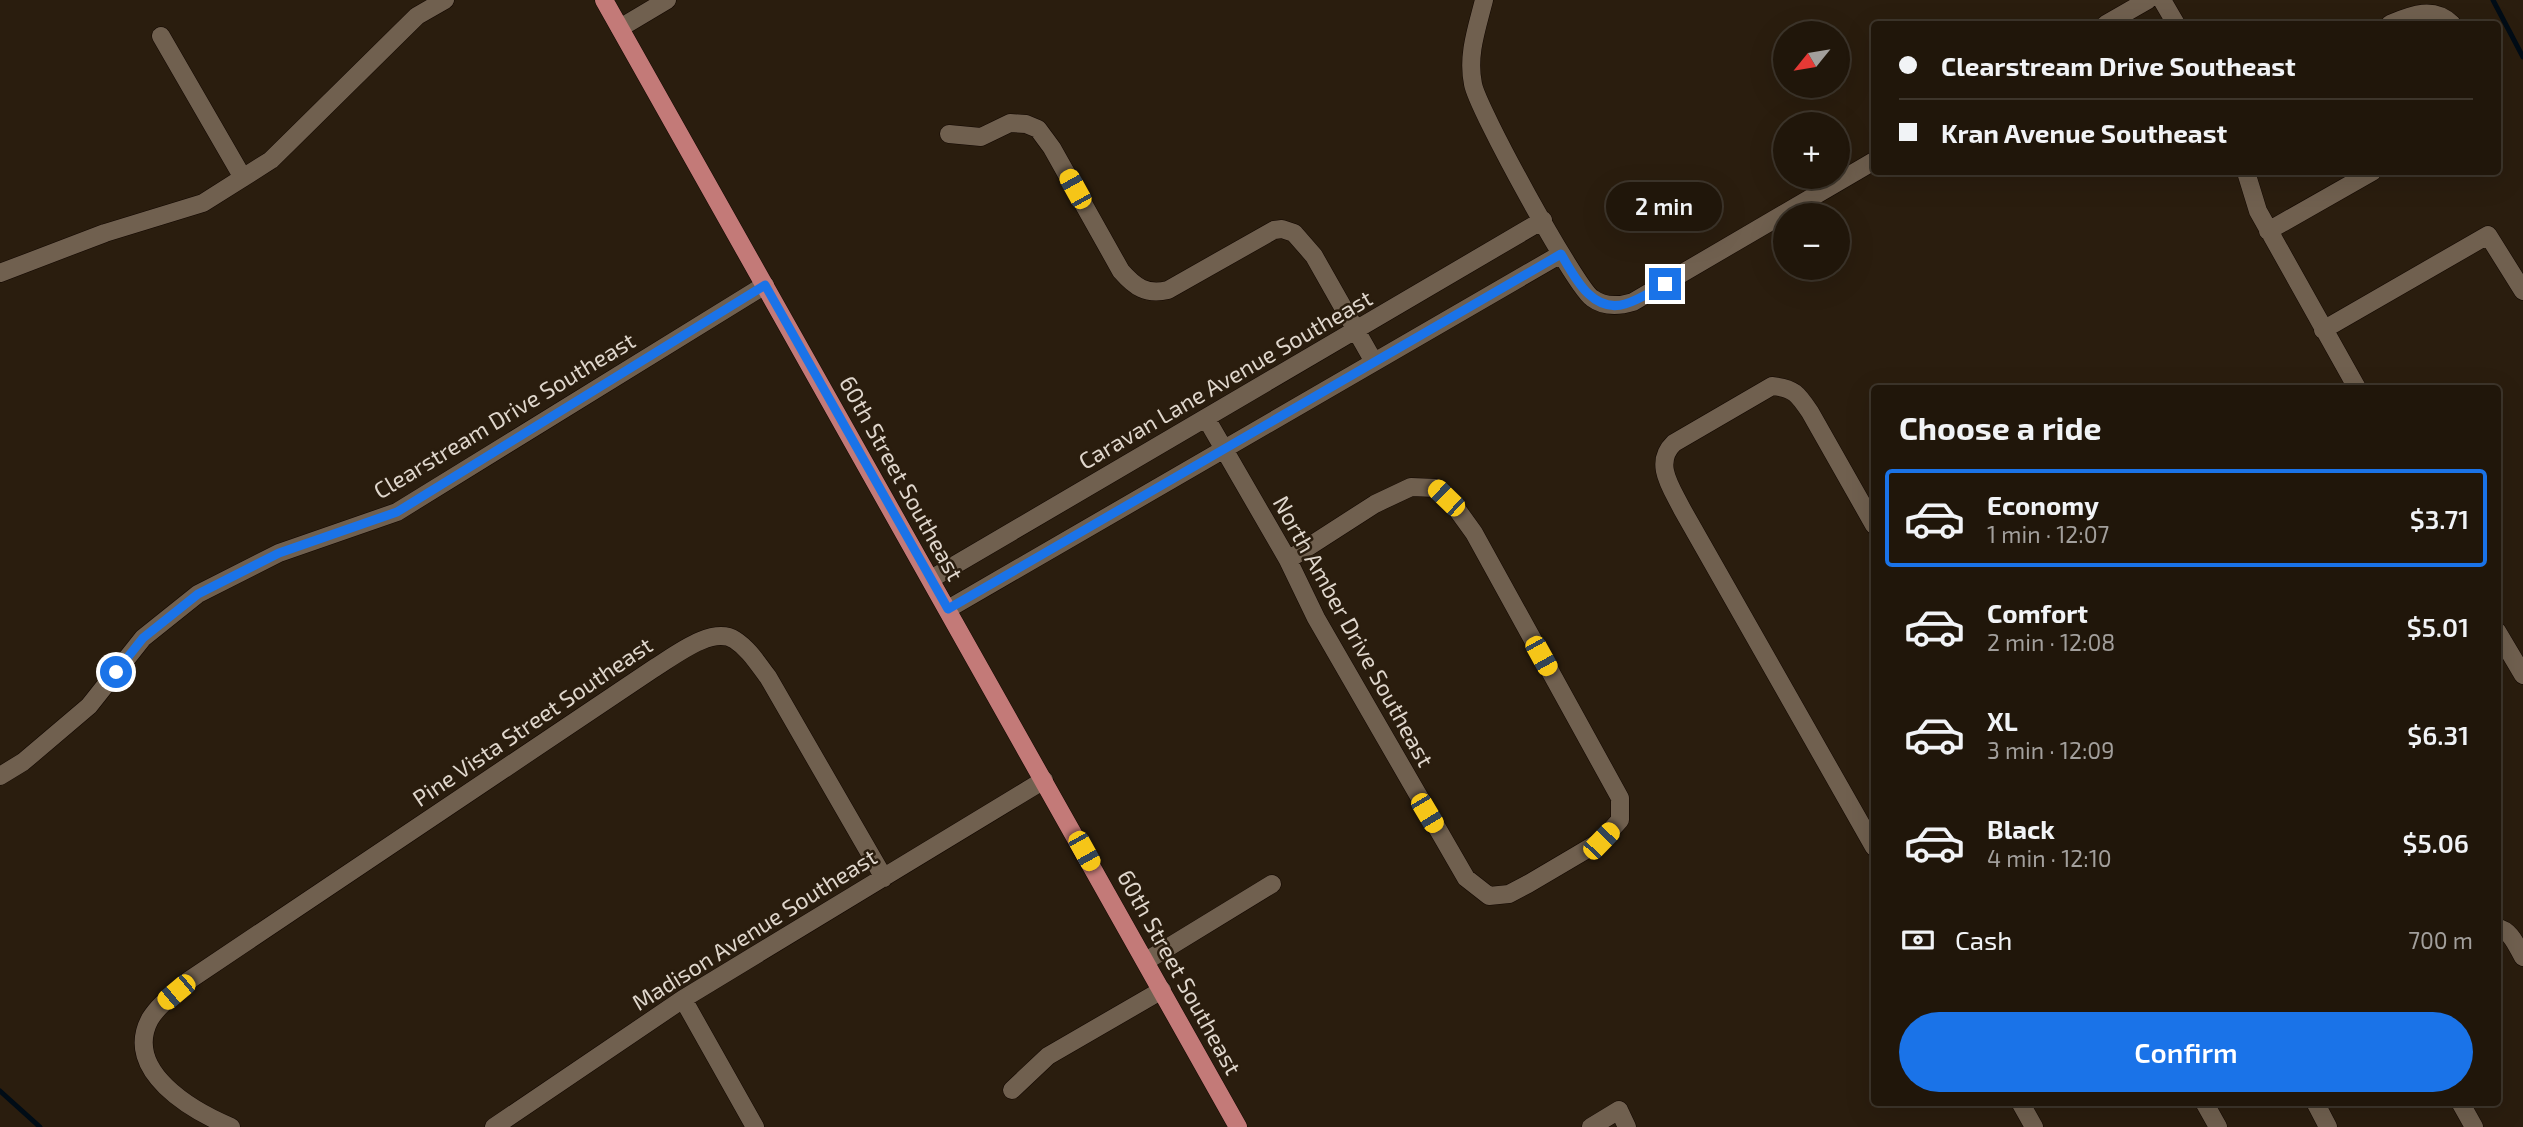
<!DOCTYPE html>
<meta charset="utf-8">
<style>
:root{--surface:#20160a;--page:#2d2318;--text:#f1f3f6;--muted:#a29f9c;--line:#3d352b;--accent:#1a73e8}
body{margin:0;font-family:"Exo 2",sans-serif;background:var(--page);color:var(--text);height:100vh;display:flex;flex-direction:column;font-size:26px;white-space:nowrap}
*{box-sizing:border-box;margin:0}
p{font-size:23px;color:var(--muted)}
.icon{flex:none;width:38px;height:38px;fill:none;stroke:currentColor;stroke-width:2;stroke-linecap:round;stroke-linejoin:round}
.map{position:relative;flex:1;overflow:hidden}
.panel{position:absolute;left:1871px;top:385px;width:630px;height:721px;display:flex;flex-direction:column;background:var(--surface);border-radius:7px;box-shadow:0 7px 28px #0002,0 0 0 2px var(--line)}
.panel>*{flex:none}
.guide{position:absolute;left:1871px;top:21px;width:630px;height:154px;border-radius:7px;box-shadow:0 7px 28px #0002,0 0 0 2px var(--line);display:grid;align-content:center;height:154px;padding:0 28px;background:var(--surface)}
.needle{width:46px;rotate:240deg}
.controls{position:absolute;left:1773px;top:21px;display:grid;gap:14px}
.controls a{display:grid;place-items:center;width:77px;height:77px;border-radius:50%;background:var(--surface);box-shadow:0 7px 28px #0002,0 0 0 2px var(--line);font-size:35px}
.end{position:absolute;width:32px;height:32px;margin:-16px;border:9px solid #1a73e8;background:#fff;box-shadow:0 0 0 4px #fff}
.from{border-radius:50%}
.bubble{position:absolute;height:49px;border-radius:24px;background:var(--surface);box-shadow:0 7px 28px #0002,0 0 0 2px var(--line);font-size:23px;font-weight:600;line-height:49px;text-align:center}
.car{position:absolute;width:21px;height:42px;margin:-21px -10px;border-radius:9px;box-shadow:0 0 5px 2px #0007;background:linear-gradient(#f5c518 24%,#345 0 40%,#f5c518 0 76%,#345 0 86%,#f5c518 0)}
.guide b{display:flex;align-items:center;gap:24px;height:66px;font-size:26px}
.guide b+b{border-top:2px solid var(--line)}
.guide i{width:18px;height:18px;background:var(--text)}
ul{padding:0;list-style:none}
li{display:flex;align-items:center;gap:21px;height:98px;margin:0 14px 10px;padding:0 14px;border:4px solid transparent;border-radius:7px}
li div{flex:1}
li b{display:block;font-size:26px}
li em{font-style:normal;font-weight:600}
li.current{border-color:var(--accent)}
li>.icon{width:63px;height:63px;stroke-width:1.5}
h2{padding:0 28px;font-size:32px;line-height:84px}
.pay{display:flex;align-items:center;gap:18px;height:77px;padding:0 28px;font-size:26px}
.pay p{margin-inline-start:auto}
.button{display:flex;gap:14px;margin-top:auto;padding:14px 28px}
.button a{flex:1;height:80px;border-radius:42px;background:var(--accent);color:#fff;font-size:28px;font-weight:600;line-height:80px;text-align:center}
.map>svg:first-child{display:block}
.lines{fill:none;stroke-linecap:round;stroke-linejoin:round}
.stream{stroke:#000c16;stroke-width:5}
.minor-casing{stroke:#120700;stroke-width:19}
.major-casing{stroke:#120700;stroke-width:19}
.minor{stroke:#70604f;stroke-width:18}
.major{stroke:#c37a78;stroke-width:18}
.route{stroke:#1a73e8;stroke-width:9}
.labels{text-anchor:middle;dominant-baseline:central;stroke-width:5;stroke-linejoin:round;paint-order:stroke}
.street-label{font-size:23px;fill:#dfd6cc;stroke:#2a1d0e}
</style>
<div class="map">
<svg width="2523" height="1127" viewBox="0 0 2523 1127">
<rect width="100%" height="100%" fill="#2a1d0e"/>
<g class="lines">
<path class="stream" d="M2493 0 2523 57
M0 1091 40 1127"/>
<defs>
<path id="minor" d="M1484 0C1477 28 1467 55 1473 84 1477 108 1575 286 1592 298 1604 307 1620 306 1633 302L1874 161
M2162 0 2176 24
M2106 24 2148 0
M2390 24C2412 15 2433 6 2452 24
M620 28 667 0
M161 36 243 178
M949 134 981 137 1010 123 1026 124 1038 129 1052 148 1121 271C1135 287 1146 295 1168 290L1274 230 1282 229 1294 233 1314 256 1374 362
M2246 172 2258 211 2357 388
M2268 231 2372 172
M0 273 105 233 203 203 271 160 417 16 445 0
M2323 330 2488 235 2523 291
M1206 418 1288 560 1316 618 1466 878 1489 896 1509 894 1528 884 1601 841 1620 820V798L1474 533 1456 508 1436 488 1411 487 1375 504 1288 560
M1874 525 1810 412C1798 394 1794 388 1772 386L1674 443C1653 463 1671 487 1682 509L1874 847
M931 579 1543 220
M948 609 1561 254
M2497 631 2523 675
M0 776 23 762 89 706 143 638 198 594 279 553 397 512 765 285
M2497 928C2511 930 2516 945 2523 957
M1146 961 1272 884
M683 999 755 1127
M1012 1090 1048 1056 1162 990
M2020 1102 2034 1127
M2204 1102 2218 1127
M2315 1102 2328 1127
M2460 1102 2474 1127
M231 1127C193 1111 122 1071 150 1019 159 1004 175 993 188 981L653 669C673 657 712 625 735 640 749 649 758 664 768 677L884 878
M494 1127 683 999 1044 780
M1591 1127 1619 1110 1627 1127"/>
<path id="major" d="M604 0 1238 1127"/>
</defs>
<use href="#minor" class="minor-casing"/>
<use href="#major" class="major-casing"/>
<use href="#minor" class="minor"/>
<use href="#major" class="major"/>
</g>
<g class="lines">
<path class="route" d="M116 672 143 638 198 594 279 553 397 512 765 285 948 609 1561 254C1574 276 1592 314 1625 304 1639 300 1652 291 1665 284"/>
</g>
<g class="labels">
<g class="street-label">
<text transform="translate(1225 379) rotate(-30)">Caravan Lane Avenue Southeast</text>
<text transform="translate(504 415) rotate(-31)">Clearstream Drive Southeast</text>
<text transform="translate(902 478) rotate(61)">60th Street Southeast</text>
<text transform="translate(1354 631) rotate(61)">North Amber Drive Southeast</text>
<text transform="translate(532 721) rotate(-34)">Pine Vista Street Southeast</text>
<text transform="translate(754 929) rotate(-32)">Madison Avenue Southeast</text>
<text transform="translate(1180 972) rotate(61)">60th Street Southeast</text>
</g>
</g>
</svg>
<div class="controls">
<a><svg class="needle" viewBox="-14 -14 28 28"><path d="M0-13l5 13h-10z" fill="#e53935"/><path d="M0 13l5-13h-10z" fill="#a29f9c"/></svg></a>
<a>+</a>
<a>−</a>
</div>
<i class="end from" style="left:116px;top:672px"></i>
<i class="end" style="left:1665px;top:284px"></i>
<div class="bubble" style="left:1606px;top:182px;width:116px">2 min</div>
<i class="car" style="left:1075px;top:189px;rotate:331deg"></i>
<i class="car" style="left:1446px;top:498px;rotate:314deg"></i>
<i class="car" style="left:1541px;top:656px;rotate:151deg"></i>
<i class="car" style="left:1427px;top:813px;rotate:149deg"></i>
<i class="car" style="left:1601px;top:841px;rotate:44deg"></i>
<i class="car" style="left:1084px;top:851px;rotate:151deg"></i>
<i class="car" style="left:176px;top:992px;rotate:230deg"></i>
<div class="guide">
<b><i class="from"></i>Clearstream Drive Southeast</b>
<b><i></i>Kran Avenue Southeast</b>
</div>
<section class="panel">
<h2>Choose a ride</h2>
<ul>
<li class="current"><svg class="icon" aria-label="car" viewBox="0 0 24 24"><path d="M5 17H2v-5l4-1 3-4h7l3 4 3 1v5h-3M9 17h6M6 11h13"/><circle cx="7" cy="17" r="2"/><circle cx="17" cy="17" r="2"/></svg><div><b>Economy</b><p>1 min · 12:07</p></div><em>$3.71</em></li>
<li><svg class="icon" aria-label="car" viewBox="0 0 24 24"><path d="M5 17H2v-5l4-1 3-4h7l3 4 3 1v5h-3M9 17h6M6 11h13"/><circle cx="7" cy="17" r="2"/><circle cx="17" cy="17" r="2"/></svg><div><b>Comfort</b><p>2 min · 12:08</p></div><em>$5.01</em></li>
<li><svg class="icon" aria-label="car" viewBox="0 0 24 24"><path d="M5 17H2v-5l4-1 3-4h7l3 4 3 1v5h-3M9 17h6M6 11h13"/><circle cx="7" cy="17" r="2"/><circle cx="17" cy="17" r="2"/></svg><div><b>XL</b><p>3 min · 12:09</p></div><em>$6.31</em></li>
<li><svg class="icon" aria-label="car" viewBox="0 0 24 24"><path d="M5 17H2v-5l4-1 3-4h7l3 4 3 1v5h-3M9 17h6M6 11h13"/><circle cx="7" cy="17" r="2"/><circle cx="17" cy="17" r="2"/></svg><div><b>Black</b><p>4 min · 12:10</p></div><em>$5.06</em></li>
</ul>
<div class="pay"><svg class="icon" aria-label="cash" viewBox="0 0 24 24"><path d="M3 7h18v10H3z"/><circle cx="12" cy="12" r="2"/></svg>Cash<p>700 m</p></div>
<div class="button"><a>Confirm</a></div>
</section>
</div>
